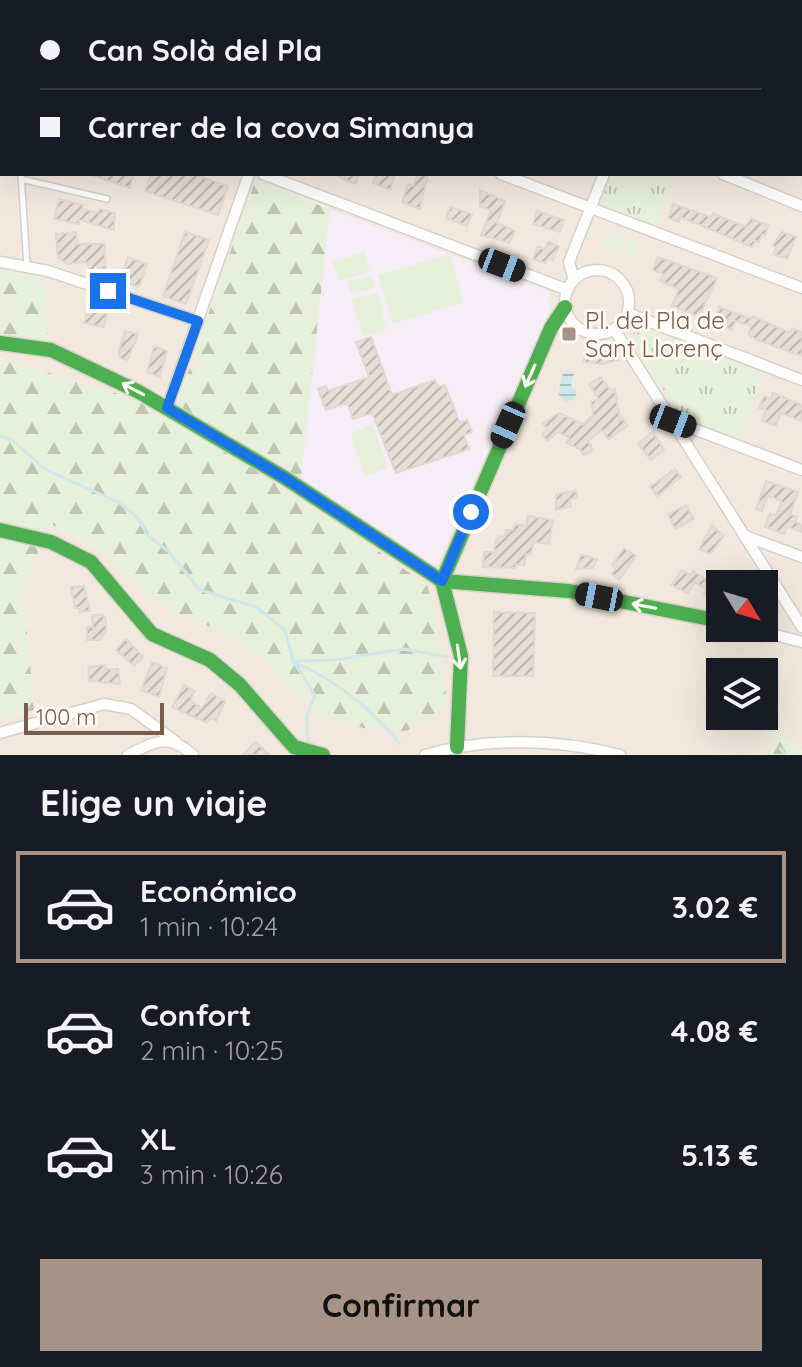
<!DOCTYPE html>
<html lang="es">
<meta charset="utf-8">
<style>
:root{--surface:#171b24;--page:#20242c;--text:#f1f3f6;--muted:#9ea1a6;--line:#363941;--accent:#a69286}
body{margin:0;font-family:Quicksand,sans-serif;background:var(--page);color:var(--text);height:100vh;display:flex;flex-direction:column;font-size:30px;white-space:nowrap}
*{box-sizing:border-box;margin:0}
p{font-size:26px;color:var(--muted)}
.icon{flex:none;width:44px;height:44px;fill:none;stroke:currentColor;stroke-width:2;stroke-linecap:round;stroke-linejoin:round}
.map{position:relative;height:755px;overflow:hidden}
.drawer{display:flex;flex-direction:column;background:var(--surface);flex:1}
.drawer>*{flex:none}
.top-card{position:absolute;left:0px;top:0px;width:802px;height:176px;box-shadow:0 8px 32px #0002;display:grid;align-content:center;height:176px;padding:0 40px;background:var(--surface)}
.needle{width:52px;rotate:128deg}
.tools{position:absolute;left:706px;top:570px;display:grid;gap:16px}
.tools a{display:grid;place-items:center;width:72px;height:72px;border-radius:0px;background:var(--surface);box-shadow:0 8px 32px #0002;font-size:40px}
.scale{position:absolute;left:24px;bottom:20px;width:140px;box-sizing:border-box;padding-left:8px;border:4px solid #7a5c4d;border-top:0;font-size:22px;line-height:28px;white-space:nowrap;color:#7a5c4d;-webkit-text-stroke:6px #fffaf3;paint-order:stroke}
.end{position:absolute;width:36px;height:36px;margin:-18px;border:10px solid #1a73e8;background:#fff;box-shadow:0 0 0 4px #fff}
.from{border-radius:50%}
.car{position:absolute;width:24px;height:48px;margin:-24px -12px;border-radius:10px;box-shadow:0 0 6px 2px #0007;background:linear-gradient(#222 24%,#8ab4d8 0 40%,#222 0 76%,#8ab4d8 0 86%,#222 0)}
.top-card b{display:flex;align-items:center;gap:28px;height:76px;font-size:30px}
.top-card b+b{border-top:2px solid var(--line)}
.top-card i{width:20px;height:20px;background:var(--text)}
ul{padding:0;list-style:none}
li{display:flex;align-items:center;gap:24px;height:112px;margin:0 16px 12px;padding:0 24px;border:4px solid transparent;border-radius:0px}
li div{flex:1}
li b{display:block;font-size:30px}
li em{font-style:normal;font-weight:800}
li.current{border-color:var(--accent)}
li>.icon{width:72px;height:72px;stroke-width:1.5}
h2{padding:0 40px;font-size:36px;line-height:96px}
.primary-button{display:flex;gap:16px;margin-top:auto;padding:16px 40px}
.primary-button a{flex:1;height:92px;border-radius:0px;background:var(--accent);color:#111;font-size:32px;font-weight:800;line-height:92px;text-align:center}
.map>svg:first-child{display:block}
.residential{fill:#f2e8de;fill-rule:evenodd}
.education{fill:#f6eef6}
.grass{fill:url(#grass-tufts)}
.forest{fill:url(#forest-firs)}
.pitch{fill:#e7f0db}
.water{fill:url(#water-rules)}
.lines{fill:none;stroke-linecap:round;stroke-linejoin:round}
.stream{stroke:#d0e8ea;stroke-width:3}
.building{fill:url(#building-hatch);stroke:#e2d8d2;stroke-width:2}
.lane-casing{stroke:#d7d1cb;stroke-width:8}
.street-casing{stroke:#d7d1cb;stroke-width:13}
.fast-casing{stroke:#d9d2cb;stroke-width:17}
.path{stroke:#dcd5d0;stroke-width:2;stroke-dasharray:2 6;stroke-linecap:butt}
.lane{stroke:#fefefd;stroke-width:5}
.street{stroke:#fefefd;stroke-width:10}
.fast{stroke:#4caf50;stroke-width:14}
.oneway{stroke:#fffaf3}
.route{stroke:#1a73e8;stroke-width:10}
.poi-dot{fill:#a69286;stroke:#fffaf3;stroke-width:3}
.labels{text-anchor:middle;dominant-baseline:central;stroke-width:6;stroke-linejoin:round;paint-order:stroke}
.poi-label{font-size:24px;fill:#7a5c4d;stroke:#fffaf3;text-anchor:start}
</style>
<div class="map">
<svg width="802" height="755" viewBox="0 0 802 755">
<defs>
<pattern id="grass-tufts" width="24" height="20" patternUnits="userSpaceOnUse" patternTransform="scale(2)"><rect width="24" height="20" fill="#e7f0db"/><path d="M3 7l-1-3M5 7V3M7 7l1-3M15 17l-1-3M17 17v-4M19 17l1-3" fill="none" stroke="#c0c6b4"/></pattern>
<pattern id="forest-firs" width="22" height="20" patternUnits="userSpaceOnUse" patternTransform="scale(2)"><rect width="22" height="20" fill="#e7f0db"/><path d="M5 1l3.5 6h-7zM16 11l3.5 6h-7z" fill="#c0c6b4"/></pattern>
<pattern id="water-rules" width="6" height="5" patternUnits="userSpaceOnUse" patternTransform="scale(2)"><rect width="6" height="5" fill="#d0e8ea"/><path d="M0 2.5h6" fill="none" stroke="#aebfc0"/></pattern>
<pattern id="building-hatch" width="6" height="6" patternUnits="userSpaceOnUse" patternTransform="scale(2)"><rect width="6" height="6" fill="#e6ded7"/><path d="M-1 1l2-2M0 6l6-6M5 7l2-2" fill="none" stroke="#bfb7b1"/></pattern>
</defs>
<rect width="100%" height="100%" fill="#f9f5f0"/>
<path class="residential" d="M0 0 643 2H2V174H800L802 60V751L779 732 767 755H0V719L34 710 23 585 50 524 99 548 149 596 183 618 215 628 263 658 296 694 427 585 299 497 330 208 255 181 195 355 204 358 200 370 190 367 171 420 135 399 0 358ZM720 584H764V628H720ZM720 672H764V716H720Z"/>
<path class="education" d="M255 181 550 292V310L436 568 299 479 190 367 200 370 204 359 194 355Z"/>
<path class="grass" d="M611 174H677L656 226 600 205Z
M639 327 764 375 739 439 681 417 630 338Z"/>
<path class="forest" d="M255 181 330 209 299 496 427 585 437 621 446 696 440 714 406 731 372 730 329 720 296 694 263 658 215 628 183 618 149 596 99 548 51 524 23 585 34 710 0 719V358L135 399 171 420 190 367 200 370 204 359 194 355Z
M0 268 43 277 49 343 1 335Z
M779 731 801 749 802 755H767Z"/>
<path class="pitch" d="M606 231 638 243 633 257 601 246Z
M365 252 370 272 339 281 333 262Z
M446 255 450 257 464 302 393 324 378 275Z
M372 276 375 288 350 294 347 282Z
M377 293 387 329 363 336 352 299Z
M373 425 388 468 365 476 351 433Z"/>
<path class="water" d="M567 370 574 373 571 385 577 393 573 400 564 402 558 393 562 376Z"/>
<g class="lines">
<path class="stream" d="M787 0 791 2
M800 6 802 7
M0 436 12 440 46 470 118 502 138 518 147 535 168 551 200 590 256 607 285 630 293 661 335 660 404 649 447 657
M293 661 315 695 307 716 308 742
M297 663C339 683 371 708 400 744
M780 748 786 755"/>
</g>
<path class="building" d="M88 174H132L133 177 130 188Z
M151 174H193L228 186 218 215 145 191Z
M333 174H359L355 184Z
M376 174H395L390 190 373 183Z
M418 174H428L420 209 402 202 408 184 413 186Z
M480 190 505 201 497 223 515 231 509 243 481 235 491 210 480 206Z
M59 199 83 205 82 209 98 213 100 209 115 213 114 230 79 220V224L54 219Z
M673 204 711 217 713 213 745 227 751 219 768 225 765 235 762 234 759 242 755 241 752 247 681 217 679 222 668 218Z
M450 207 472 214 467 226 446 218Z
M537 211 564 220 560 232 533 224Z
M76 232 77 244H104L106 269 90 271 86 262 68 264 58 258 56 234Z
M185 232 209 240 186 304 163 296Z
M782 232 796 237 787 259 773 254 776 247 773 245Z
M548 242 559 246 553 260 548 258 546 263 533 259 538 246 545 249Z
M128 257 147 264 139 287 120 280Z
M658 257 717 278 699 317 672 306 679 289 660 281 663 274 653 270Z
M719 307 751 319 752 316 790 333 792 328 802 332V356L757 340 748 334 751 326 735 321 732 330 713 323Z
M88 309 107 314 104 327 84 323Z
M125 331 138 334 128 360 120 358 119 351Z
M371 337 392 395 435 380 438 387 445 385 460 423 467 420 472 432 464 435 469 449 396 473 372 413 353 419 347 403 326 410 318 389 326 386 328 391 369 377 356 342Z
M154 346 167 351 160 377 147 372Z
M614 351 619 360 601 364 583 362 585 353Z
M601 377 610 390 615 389 619 414 628 426 608 439 602 430 588 441 593 450 584 455 580 449 566 443 569 437 558 432 547 441 542 434 547 430 543 423 559 413 583 424 593 415 591 401 599 400 589 384Z
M773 393 802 405V421L781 413 776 426 762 421 766 410 759 408 764 396 771 399Z
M653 431 664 450 651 460 638 444Z
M675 469 681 477 657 496 650 487Z
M766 481 798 492 790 514 797 517 795 522 802 525V532L788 527 784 534 765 527 770 513 776 515 782 501 768 496 762 511 756 509Z
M576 491 577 498 570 499 571 506 556 510V494Z
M686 505 694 519 675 529 668 514Z
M528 516 553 520 549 544 533 542 531 555 526 554 524 565 516 564 515 568 483 567 484 552H494L495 542 500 536 505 537 506 530H513L515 524 526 526Z
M712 525 724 536 710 554 699 549Z
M624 548 636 556 619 580 612 574 616 568 612 565Z
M581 555 597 559 593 568 576 569Z
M682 570 690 575 693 571 708 581 716 571 736 584H720L716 600 704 594 707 590 695 582 688 593 671 585Z
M84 586 90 611 80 612 79 608H75L71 587Z
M494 612 535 613 533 676H493Z
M92 615H103L106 619V631L100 640H87V627H93Z
M126 639 143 657 134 666 116 650Z
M152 662 167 668 159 697 141 690Z
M105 665V669H118L120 684 89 681 88 667Z
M184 685 195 691 190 701 202 708 211 693 225 701 216 721 210 718 207 723 172 707Z
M255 742 270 755H243Z"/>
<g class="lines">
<defs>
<path id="lane" d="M161 2 162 0
M21 174 27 266
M21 179 107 199"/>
<path id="street" d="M274 0 281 2
M495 0 500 2
M309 2V0
M0 92 2 91
M0 112 2 113
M800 117 802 118
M263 174 568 290
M501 174 802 288
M723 174 802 206
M0 262 48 271 198 321
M565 302a32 32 0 1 1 64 0a32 32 0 1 1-64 0Z
M574 280 569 262 604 174
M627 313 802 380
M614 329 802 627
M167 408 249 174
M673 421 802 470
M745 536 802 557
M748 628 802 642
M0 733 104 704 131 709 175 741
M128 755C156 741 168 733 193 755
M425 755C488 737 558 739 620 755"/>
<path id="fast" d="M0 343 51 350 139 392 285 478 442 581 569 591 720 621
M0 530 51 542 91 562 152 634 210 660 240 685 294 747 323 755
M457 747 461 656 442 581 551 328 565 307"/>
</defs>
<use href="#lane" class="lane-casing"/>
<use href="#street" class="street-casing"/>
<use href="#fast" class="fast-casing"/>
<path class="path" d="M642 0 648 2
M800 54 802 55"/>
<use href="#lane" class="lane"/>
<use href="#street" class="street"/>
<use href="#fast" class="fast"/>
</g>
<defs><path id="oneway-shaft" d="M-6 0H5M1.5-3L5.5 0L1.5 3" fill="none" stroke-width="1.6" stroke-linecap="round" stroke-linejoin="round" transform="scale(2)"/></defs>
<g class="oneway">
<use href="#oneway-shaft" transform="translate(530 376) rotate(114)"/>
<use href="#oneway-shaft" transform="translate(133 389) rotate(-152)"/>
<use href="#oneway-shaft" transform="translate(644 606) rotate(-169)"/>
<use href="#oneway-shaft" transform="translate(459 657) rotate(82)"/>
</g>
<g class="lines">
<path class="route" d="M108 291 198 321 167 408 285 478 442 581 471 512"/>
</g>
<rect class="poi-dot" x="561" y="326" width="16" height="16" rx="4"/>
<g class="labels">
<g class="poi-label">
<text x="585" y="320">Pl. del Pla de<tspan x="585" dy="28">Sant Llorenç</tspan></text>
</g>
</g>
</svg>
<div class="tools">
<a><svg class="needle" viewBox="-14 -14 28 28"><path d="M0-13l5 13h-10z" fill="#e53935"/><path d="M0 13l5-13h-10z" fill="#9ea1a6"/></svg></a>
<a><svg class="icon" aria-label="layers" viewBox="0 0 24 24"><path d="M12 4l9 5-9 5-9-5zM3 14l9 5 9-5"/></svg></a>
</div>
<div class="scale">100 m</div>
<i class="end from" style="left:471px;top:512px"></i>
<i class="end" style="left:108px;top:291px"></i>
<i class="car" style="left:502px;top:265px;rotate:111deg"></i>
<i class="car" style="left:673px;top:421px;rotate:111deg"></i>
<i class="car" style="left:508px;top:425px;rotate:204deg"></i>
<i class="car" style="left:599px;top:597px;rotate:281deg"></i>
<div class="top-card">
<b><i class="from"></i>Can Solà del Pla</b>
<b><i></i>Carrer de la cova Simanya</b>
</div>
</div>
<section class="drawer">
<h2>Elige un viaje</h2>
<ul>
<li class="current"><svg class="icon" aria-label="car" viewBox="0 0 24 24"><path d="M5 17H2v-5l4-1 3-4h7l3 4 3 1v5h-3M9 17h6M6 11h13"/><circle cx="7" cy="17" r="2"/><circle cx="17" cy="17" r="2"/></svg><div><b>Económico</b><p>1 min · 10:24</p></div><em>3.02 €</em></li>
<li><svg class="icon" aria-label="car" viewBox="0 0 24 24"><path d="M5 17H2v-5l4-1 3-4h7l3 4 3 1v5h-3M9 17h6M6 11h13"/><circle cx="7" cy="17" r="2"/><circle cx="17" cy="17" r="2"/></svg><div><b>Confort</b><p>2 min · 10:25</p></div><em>4.08 €</em></li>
<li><svg class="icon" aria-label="car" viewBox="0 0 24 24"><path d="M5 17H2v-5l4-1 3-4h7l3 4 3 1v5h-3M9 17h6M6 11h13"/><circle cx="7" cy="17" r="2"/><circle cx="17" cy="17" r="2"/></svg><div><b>XL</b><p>3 min · 10:26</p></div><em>5.13 €</em></li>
</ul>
<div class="primary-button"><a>Confirmar</a></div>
</section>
